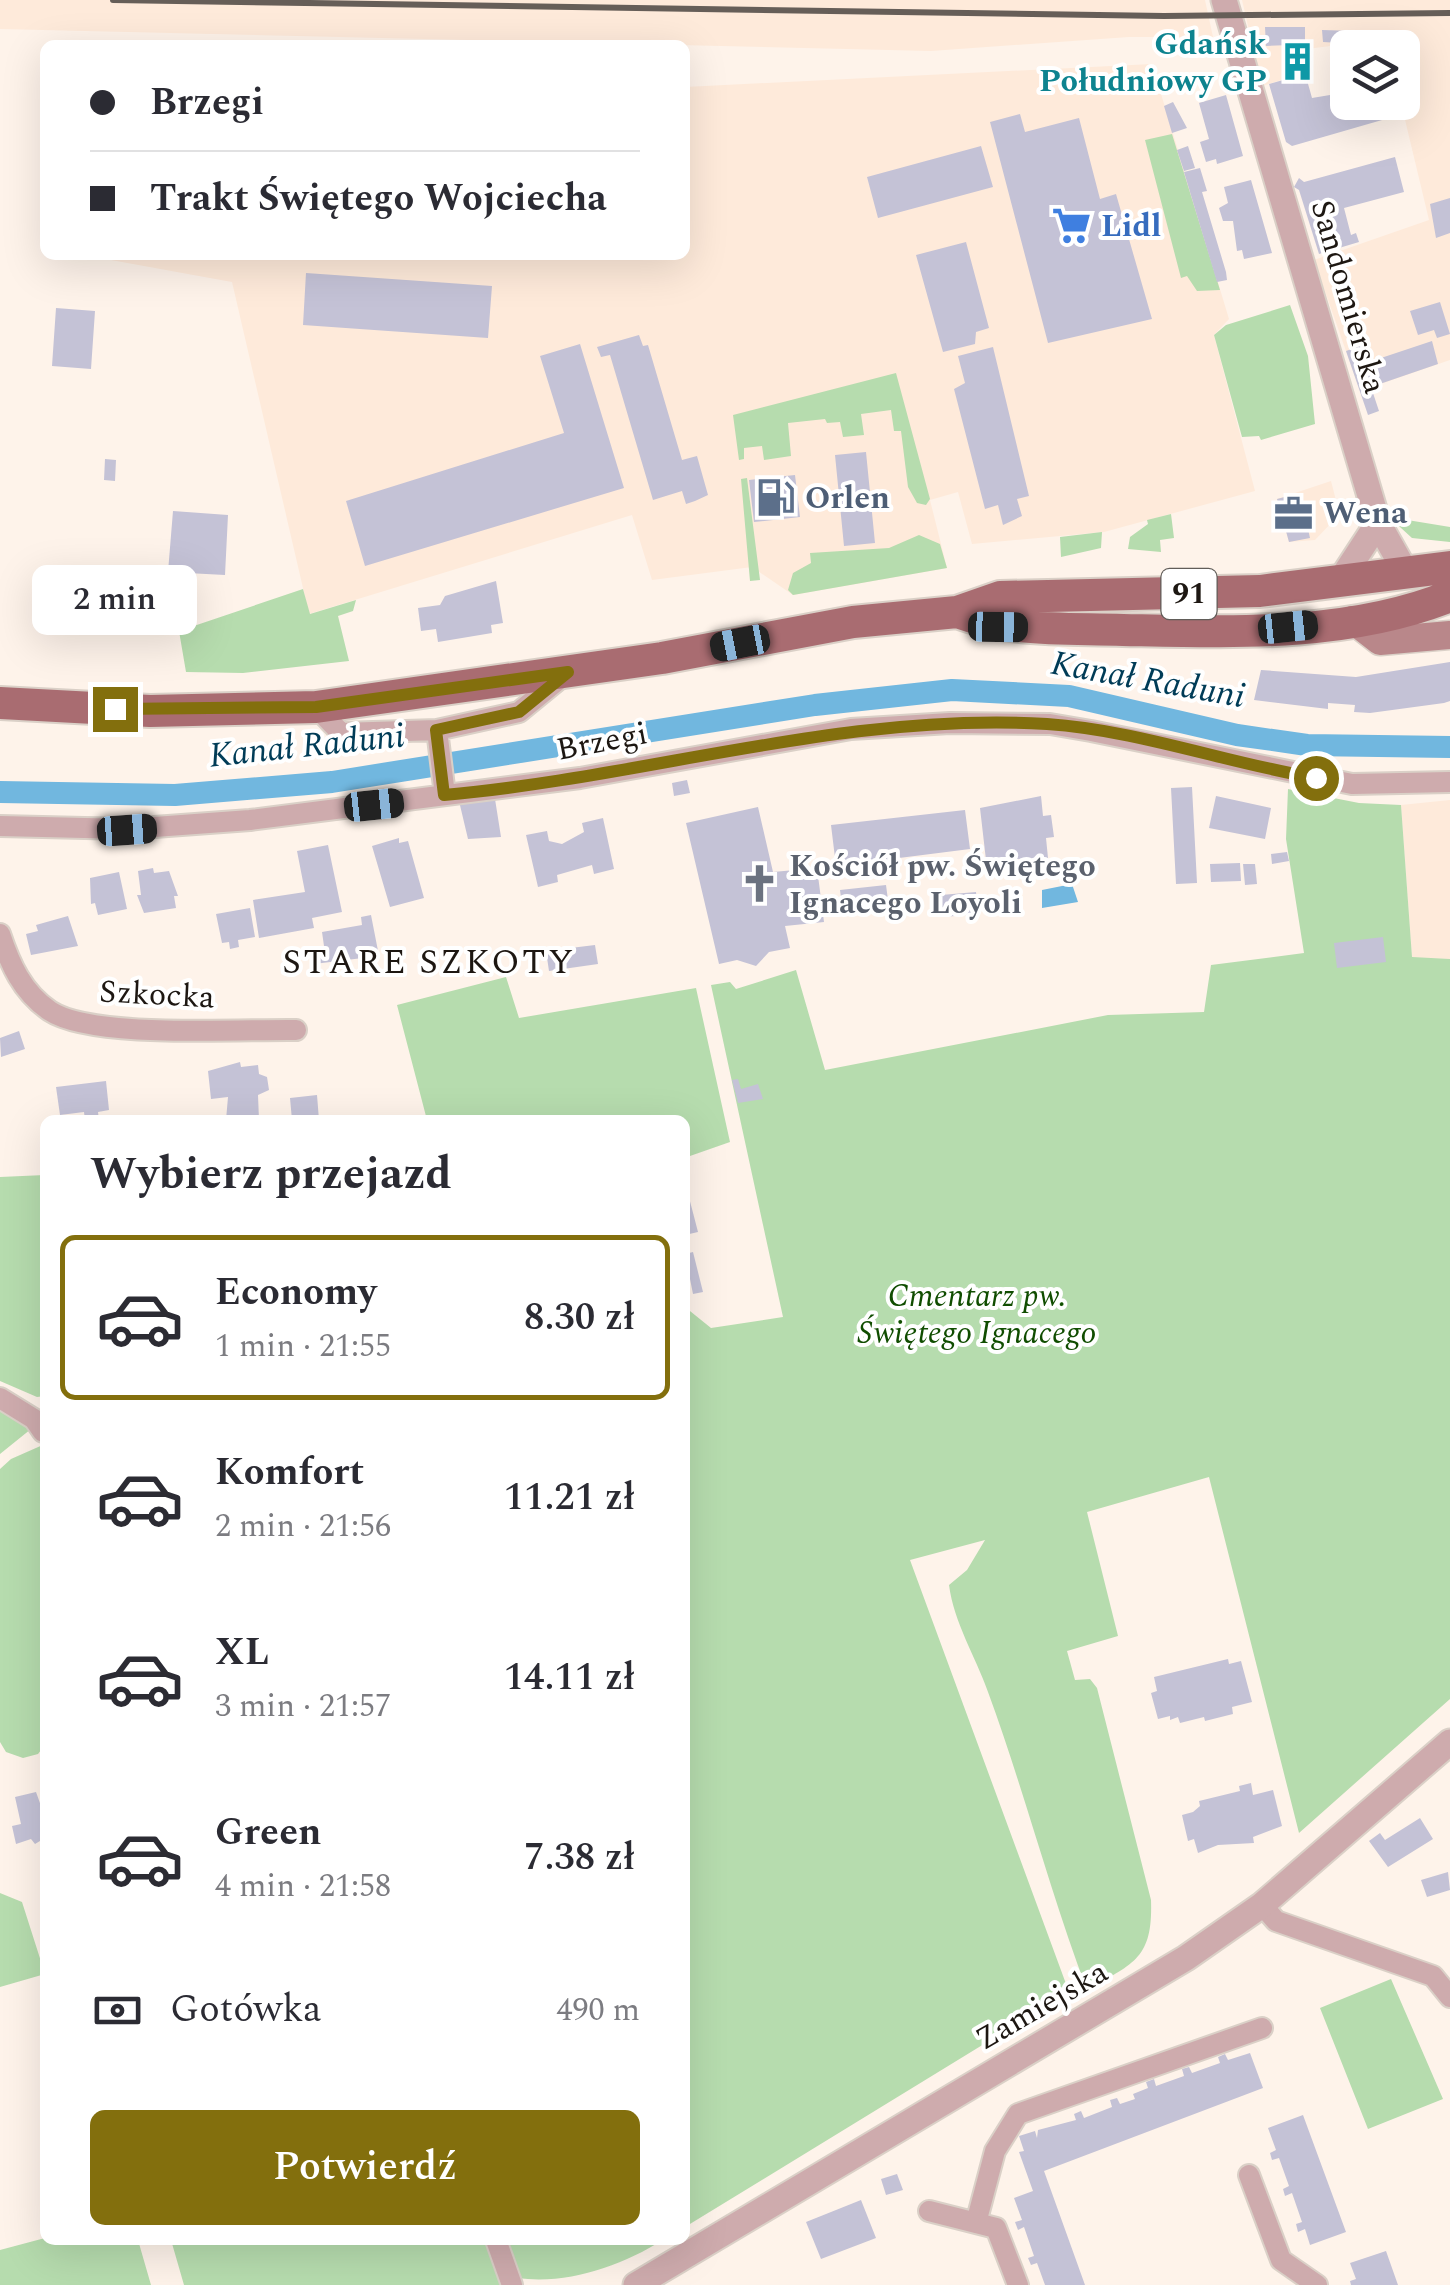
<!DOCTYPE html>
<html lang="pl">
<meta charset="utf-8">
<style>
:root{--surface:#fff;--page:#f2f2f3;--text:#2b2b33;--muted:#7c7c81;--line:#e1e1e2;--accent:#836f0d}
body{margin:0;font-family:Spectral,serif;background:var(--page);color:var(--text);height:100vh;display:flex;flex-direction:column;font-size:38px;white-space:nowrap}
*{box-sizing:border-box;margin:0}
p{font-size:32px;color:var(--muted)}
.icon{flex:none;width:55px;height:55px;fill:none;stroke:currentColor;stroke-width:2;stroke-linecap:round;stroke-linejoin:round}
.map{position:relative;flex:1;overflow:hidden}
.drawer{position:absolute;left:40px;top:1115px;width:650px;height:1130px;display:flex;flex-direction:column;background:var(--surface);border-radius:15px;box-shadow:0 10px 40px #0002}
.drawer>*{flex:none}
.hud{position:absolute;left:40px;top:40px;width:650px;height:220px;border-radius:15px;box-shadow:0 10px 40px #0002;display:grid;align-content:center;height:220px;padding:0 50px;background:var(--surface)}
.fabs{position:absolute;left:1330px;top:30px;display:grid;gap:20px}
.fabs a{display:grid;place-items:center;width:90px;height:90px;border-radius:15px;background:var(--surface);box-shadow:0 10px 40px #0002;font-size:50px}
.end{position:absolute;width:45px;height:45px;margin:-22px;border:12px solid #836f0d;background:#fff;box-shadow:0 0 0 5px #fff}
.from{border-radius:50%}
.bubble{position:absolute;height:70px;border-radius:15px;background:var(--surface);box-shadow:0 10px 40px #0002;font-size:32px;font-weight:600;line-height:70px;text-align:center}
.car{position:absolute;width:30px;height:60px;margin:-30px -15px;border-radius:12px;box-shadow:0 0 8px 2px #0007;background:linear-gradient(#222 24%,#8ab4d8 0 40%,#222 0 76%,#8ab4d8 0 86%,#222 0)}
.hud b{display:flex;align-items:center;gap:35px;height:95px;font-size:38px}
.hud b+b{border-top:2px solid var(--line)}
.hud i{width:25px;height:25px;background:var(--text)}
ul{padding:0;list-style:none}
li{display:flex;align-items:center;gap:30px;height:165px;margin:0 20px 15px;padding:0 30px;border:5px solid transparent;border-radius:15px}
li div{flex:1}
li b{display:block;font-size:38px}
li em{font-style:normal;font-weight:600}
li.on{border-color:var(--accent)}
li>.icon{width:90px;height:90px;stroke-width:1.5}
h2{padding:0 50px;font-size:45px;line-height:120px}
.pay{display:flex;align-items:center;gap:25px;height:110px;padding:0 50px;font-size:38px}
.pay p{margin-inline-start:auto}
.action{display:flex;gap:20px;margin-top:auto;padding:20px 50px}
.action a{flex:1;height:115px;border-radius:15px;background:var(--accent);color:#fff;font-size:40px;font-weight:600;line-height:115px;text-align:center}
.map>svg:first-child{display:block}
.built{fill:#feeada}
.green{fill:#b6dcae}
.water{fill:#71b7df}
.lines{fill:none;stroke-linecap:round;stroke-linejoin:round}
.canal{stroke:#71b7df;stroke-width:22}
.building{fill:#c4c2d6}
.minor-casing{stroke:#dad0c7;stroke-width:24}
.tertiary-casing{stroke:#dad0c7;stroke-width:29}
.secondary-casing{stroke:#dad0c7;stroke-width:31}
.primary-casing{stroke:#dad0c7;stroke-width:36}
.minor{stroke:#ceabad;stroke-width:20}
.tertiary{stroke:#ceabad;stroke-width:25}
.secondary{stroke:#b9878a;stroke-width:28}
.primary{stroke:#a96c71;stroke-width:32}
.rail{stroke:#665e58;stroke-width:6}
.route{stroke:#836f0d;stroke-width:12}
.labels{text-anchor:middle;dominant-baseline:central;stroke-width:8;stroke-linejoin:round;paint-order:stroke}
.shield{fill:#fff;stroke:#615d59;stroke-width:2.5}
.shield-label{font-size:30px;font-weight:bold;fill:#1d1712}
.culture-label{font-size:32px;font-weight:bold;fill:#0d838f;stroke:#fff;text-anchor:end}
.shop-label{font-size:32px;font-weight:bold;fill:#366cbe;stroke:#fff;text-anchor:start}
.street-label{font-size:32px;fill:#1d1712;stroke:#fff}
.service-label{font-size:32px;font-weight:bold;fill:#4e5e75;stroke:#fff;text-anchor:start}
.worship-label{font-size:32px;font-weight:bold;fill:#5b616d;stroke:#fff;text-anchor:start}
.park-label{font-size:32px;font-style:italic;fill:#104d00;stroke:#fff}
.water-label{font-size:35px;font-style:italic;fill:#003c57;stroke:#fff}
.neighbourhood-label{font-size:35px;letter-spacing:2.5px;fill:#1d1712;stroke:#fff}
</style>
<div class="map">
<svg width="1450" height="2285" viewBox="0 0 1450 2285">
<rect width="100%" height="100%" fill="#fef3ea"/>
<path class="built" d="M0 0H1205L1213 37H1129L931 51 0 29Z
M1242 0H1450V360L1360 391 1314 260 1429 220 1401 103 1402 48 1387 47 1385 39 1307 49 1305 73 1262 86Z
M1152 64 1229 319 1214 335 1255 491 1104 532 972 544 958 492 930 500 947 568 793 595 752 567 652 580 632 515 309 614 232 282 111 260 110 255H685V87Z
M1331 481 1338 508 1335 519 1315 540 1289 542 1277 499Z
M1450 800V959L1412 958 1401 805Z"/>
<path class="green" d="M1172 134 1220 290 1197 291 1187 276 1181 278 1145 140Z
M1290 305 1308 356 1315 424 1261 440 1259 436 1242 437 1214 335 1226 325Z
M896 373 930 499 926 505 917 503 908 487 901 431H894L891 410 861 414 864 435 843 437 840 422 827 423 825 419 788 423 791 456 764 460 762 446 744 448V459L739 460 733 415Z
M747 478 760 580 750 581 741 479Z
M1171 514 1174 538 1160 540 1161 552 1128 549 1130 537 1148 524 1147 520Z
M1389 517 1450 527V542L1412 538Z
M1102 532 1101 548 1061 557 1060 537Z
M919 535 940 544 947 568 793 595 788 590 793 573 811 563 810 553 889 548Z
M303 589 310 614 356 600 353 611 338 616 349 661 243 673 186 672 179 631Z
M1288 789 1359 803 1401 805 1412 957 1450 959V1699L1299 1833 1209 1477 1087 1512 1118 1636 1067 1651 1075 1680 1090 1679 1097 1688 1151 1900C1153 1959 1134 1963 1087 1990 1050 1892 1024 1790 988 1692 975 1655 954 1623 949 1585L967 1570 985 1540 910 1560 1069 1992 685 2227V1307L711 1328 783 1317 711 985 730 982 736 989 796 970 825 1070 1108 1015 1204 1012 1211 965 1304 953 1286 839Z
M506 977 519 1018 696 988 730 1142 690 1156 685 1120H427L397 1005Z
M45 1175V1396L37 1397 0 1381V1177Z
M0 1410 31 1429 0 1454Z
M45 1444V1745L38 1754 23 1758 6 1752 0 1742V1469L11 1459Z
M0 1893 22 1902 45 1974 0 1987Z
M1391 1979 1443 2099 1368 2129 1320 2008Z
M45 2238 138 2240 151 2285H0V2250Z
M171 2240H487L503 2285H184Z
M505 2240H663C621 2266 568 2285 517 2278Z"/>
<path class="water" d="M1072 884 1078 902 1042 908V890Z"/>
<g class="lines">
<path class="canal" d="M0 792 175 795 332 782 815 705 952 690 1069 696 1237 735 1307 745 1450 747"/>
</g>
<path class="building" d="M1265 27H1305V73L1312 98 1348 92V102H1385L1389 118 1292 146 1286 142 1269 84 1290 78 1289 45 1266 46Z
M1322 30 1355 31 1357 44 1323 42Z
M1226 95 1243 156 1217 164 1216 159 1206 162 1200 142 1209 139 1199 103Z
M1173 102 1187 128 1172 133 1164 106Z
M1020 114 1025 132 1079 118 1100 199 1116 194 1152 319 1048 343 990 122Z
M981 146 993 187 878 218 867 177Z
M1188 146 1195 168 1184 171 1177 150Z
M1395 157 1404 192 1344 208 1351 235 1356 233 1359 242 1319 254 1299 190 1294 187 1299 178 1304 182Z
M1200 168 1207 191 1202 192 1226 272 1227 280 1217 282 1184 172Z
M1251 180 1272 253 1244 259 1242 250 1237 251 1233 221H1223L1219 208 1228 203 1224 187Z
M1450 198V233L1436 238 1430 204Z
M966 242 989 328 976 332 975 344 943 352 916 255Z
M306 273 492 286 488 338 303 325Z
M1440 302 1450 334 1437 338 1434 330 1418 335 1410 311Z
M56 308 95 311 91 369 52 366Z
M639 335 643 346 648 345 682 460 697 456 708 495 695 501 686 504 682 491 653 500 610 355 601 357 597 347Z
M1432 341 1438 364 1371 387 1379 411 1368 415 1346 351 1368 343 1372 355 1356 361 1358 369 1363 364Z
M580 344 624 488 365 566 346 501 564 433 540 356Z
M993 347 1029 496 1017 499 1022 516 1003 525 998 505 985 509 954 389 965 383 958 356Z
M866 452 875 543 844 546 835 455Z
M105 459 116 460 115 481 104 480Z
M795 475 800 517 754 522 749 480Z
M1300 493 1310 538 1289 542 1277 499Z
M173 511 228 515 225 575 168 572Z
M496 581 503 623 491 625 492 633 438 642 436 629 421 631 418 608 440 605 445 596Z
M1450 662V701L1444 703 1370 713 1354 712 1355 705 1328 703V709L1254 700 1261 670 1356 677Z
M687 780 690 793 674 796 672 783Z
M1192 787 1197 883 1176 884 1171 788Z
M1041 796 1043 816 1051 815 1054 837 1046 838 1048 858 986 860 980 808Z
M1216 796 1271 808 1265 839 1209 828Z
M495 799 501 837 468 839 459 801Z
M758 807 773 872 817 868 824 922 785 926 790 948 769 952 756 966 737 960 719 964 686 823Z
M965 810 970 849 836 866 831 825Z
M603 818 614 869 594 874 592 865 557 875 558 882 538 887 526 835 547 831 549 841 562 844 584 832 582 823Z
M399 838V843L408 841 424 898 390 907 372 846Z
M328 845 342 912 312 918 314 928 259 938 253 900 305 892 297 851Z
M1287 852 1289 861 1272 864 1271 854Z
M1240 863 1241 881 1211 882 1210 864Z
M1243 864H1255L1257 884 1245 885Z
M153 868 154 873 169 871 178 896H174L176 908 144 913 137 895H141L138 871Z
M119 872 127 909 98 915 95 903 91 904 90 878Z
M886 885 888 900 842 905 840 890Z
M976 892 978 914 943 917 941 895Z
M250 908 255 937 238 940 239 947 230 949 229 942 222 943 216 914Z
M371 915 379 956 314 964 313 947 324 946 322 932 362 925 361 917Z
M68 916 78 946 31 955 26 934 38 931 36 925Z
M1383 937 1386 962 1337 968 1334 943Z
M595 945 598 964 549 971 546 951Z
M19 1031 25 1049 1 1057 0 1038Z
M240 1062 241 1067 258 1065 259 1074 267 1077 269 1090 258 1095 259 1120H226L228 1097 211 1099 208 1071Z
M738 1079 741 1089 758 1084 763 1099 738 1103 732 1080Z
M106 1081 109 1110 98 1112 99 1120H85L84 1112 60 1115 56 1087Z
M317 1095 319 1120H292L290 1098Z
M685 1182 698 1232 685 1235Z
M693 1252 703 1292 693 1294 685 1254Z
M1228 1659 1229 1664 1241 1661 1252 1702 1232 1707 1233 1714 1205 1721 1204 1717 1180 1723 1178 1717 1170 1720V1716L1158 1719 1151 1693 1157 1691 1154 1677Z
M1251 1783 1253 1795 1273 1790 1282 1826 1253 1837 1254 1843 1218 1845 1198 1853 1194 1839 1188 1841 1182 1815 1193 1812 1200 1806 1199 1801 1240 1791 1239 1786Z
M36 1792 45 1817V1838L35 1844 31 1839 16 1844 12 1826 21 1824 15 1797Z
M1420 1818 1433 1839 1388 1867 1369 1841 1380 1833 1385 1840Z
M1448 1872 1450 1890 1427 1897 1421 1880Z
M1250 2053 1263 2088 1044 2171 1085 2285H1045L1037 2263 1031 2265 1028 2258 1034 2256 1024 2227 1018 2230 1015 2222 1022 2220 1014 2198 1033 2191 1019 2152 1024 2151 1019 2136 1035 2131 1037 2138 1038 2130 1076 2120 1074 2114 1081 2111 1084 2118 1112 2107 1110 2100 1117 2098 1120 2104 1135 2099 1133 2094 1148 2088 1146 2082 1154 2079 1156 2086 1184 2076 1182 2069 1189 2067 1192 2073 1220 2063 1218 2057 1225 2054 1228 2060Z
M1303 2115 1346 2232 1310 2245 1305 2229 1298 2232 1296 2224 1302 2222 1292 2193 1285 2196 1283 2189 1289 2186 1279 2158 1272 2160 1270 2153 1276 2150 1268 2128Z
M897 2174 903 2190 886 2195 881 2179Z
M861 2200 876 2238 821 2259 806 2222Z
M1386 2251 1398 2285H1351L1350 2281 1356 2279 1350 2263Z"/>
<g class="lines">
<defs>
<path id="minor" d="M316 707 341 733 437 730 519 712 563 676
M437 730 445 795
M0 826 127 829 250 820 580 778 851 729 950 723 1050 724 1091 731 1352 784 1450 782
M0 934C10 964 22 992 50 1011 92 1039 241 1029 296 1030
M0 1398 34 1419 43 1432
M1262 1905 1276 1921 1433 1976 1450 1997
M1249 2175 1281 2260 1317 2285
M929 2211 996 2228 1018 2285
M976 2223 995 2151 1018 2114 1262 2028
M496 2240 512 2285"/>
<path id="tertiary" d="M1224 0 1378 523 1405 571
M1340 581 1378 523
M636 2285 1186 1958 1262 1905 1450 1742"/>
<path id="secondary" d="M1353 620 1380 641 1450 635"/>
<path id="primary" d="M957 612C1012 632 1065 628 1123 630 1230 632 1349 637 1450 596
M0 703 150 711 316 707 662 658 853 622 957 612 1000 597 1260 591 1450 567"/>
</defs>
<use href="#minor" class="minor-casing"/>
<use href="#tertiary" class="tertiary-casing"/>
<use href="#secondary" class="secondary-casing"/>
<use href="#primary" class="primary-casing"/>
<use href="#minor" class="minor"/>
<use href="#tertiary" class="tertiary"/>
<use href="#secondary" class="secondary"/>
<use href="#primary" class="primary"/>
<path class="rail" d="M113 0 1164 16 1450 13"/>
</g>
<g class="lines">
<path class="route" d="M115 709 316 707 568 672 519 712 436 730 444 795C648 777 840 712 1047 724 1137 730 1227 763 1316 778"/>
</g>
<defs>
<symbol id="building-bare" viewBox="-9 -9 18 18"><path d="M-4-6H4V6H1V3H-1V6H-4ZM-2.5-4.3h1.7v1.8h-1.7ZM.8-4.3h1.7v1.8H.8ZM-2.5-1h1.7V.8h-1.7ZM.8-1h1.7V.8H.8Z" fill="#0f9aa8" stroke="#fff" stroke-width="2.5" paint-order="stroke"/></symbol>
<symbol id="supermarket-bare" viewBox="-9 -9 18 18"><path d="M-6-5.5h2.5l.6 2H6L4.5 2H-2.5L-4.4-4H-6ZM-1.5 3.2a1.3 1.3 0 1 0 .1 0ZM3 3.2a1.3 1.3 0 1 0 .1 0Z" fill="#3f7fe0" stroke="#fff" stroke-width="2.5" paint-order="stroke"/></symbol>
<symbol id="fuel-bare" viewBox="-9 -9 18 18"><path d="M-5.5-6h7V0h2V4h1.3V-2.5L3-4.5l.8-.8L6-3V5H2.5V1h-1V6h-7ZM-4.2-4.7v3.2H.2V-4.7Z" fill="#5c6f8a" stroke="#fff" stroke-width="2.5" paint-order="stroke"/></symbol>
<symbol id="office-bare" viewBox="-9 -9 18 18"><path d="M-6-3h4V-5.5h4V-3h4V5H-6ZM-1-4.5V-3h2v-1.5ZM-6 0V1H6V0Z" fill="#5c6f8a" stroke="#fff" stroke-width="2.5" paint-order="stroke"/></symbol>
<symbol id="church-bare" viewBox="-9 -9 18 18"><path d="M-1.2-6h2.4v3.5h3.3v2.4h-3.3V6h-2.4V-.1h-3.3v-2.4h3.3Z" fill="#6b7280" stroke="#fff" stroke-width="2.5" paint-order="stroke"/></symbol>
</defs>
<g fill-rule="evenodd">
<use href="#building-bare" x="1270" y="34" width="55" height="55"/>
<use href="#supermarket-bare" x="1044" y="198" width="55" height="55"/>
<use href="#fuel-bare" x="748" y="470" width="55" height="55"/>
<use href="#office-bare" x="1266" y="486" width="55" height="55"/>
<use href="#church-bare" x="732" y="856" width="55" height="55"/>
</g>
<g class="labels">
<rect class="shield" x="1161.5" y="569" width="55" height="50" rx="8"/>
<g class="shield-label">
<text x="1189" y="594">91</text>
</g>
<g class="culture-label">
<text x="1267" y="44">Gdańsk<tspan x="1267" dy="37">Południowy GP</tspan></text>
</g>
<g class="shop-label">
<text x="1101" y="226">Lidl</text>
</g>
<g class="street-label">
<text transform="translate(1348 297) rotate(74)">Sandomierska</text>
<text transform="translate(602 742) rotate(-11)">Brzegi</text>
<text transform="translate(157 995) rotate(3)">Szkocka</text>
<text transform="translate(1042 2006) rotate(-30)">Zamiejska</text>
</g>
<g class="service-label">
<text x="805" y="498">Orlen</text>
<text x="1323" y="513">Wena</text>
</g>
<g class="worship-label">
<text x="789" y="866">Kościół pw. Świętego<tspan x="789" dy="37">Ignacego Loyoli</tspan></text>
</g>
<g class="park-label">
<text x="977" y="1296">Cmentarz pw.<tspan x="977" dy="37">Świętego Ignacego</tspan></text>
</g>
<g class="water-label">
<text transform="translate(1148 680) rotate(10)">Kanał Raduni</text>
<text transform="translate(307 746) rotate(-6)">Kanał Raduni</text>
</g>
<g class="neighbourhood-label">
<text x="429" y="962">STARE SZKOTY</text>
</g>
</g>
</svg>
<div class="fabs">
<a><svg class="icon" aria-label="layers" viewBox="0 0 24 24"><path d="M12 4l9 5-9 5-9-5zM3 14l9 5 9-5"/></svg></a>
</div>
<i class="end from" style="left:1316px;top:778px"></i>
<i class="end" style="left:115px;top:709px"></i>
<div class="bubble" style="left:32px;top:565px;width:165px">2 min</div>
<i class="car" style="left:998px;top:627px;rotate:91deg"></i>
<i class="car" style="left:1288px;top:627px;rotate:84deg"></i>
<i class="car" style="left:740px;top:643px;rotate:259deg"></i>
<i class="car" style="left:374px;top:805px;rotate:84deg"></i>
<i class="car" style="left:127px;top:830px;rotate:86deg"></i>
<div class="hud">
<b><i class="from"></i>Brzegi</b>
<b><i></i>Trakt Świętego Wojciecha</b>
</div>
<section class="drawer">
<h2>Wybierz przejazd</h2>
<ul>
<li class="on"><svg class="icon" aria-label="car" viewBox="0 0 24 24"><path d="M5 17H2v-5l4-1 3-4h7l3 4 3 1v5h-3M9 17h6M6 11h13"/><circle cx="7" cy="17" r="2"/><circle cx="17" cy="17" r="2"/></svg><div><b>Economy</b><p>1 min · 21:55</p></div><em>8.30 zł</em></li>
<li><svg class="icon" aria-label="car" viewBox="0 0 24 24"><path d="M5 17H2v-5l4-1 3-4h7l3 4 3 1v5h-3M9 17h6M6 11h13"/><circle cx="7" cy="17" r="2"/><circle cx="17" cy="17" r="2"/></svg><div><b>Komfort</b><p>2 min · 21:56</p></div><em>11.21 zł</em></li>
<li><svg class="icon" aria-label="car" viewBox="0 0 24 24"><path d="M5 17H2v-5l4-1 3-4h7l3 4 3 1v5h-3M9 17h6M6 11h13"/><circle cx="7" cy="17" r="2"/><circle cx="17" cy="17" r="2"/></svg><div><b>XL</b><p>3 min · 21:57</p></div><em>14.11 zł</em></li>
<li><svg class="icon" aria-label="car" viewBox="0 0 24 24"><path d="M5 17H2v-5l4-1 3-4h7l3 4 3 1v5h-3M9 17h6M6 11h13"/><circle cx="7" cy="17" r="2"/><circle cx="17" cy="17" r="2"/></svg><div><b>Green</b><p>4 min · 21:58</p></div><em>7.38 zł</em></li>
</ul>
<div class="pay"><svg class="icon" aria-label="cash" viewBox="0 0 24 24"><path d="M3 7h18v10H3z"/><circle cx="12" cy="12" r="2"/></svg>Gotówka<p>490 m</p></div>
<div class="action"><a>Potwierdź</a></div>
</section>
</div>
